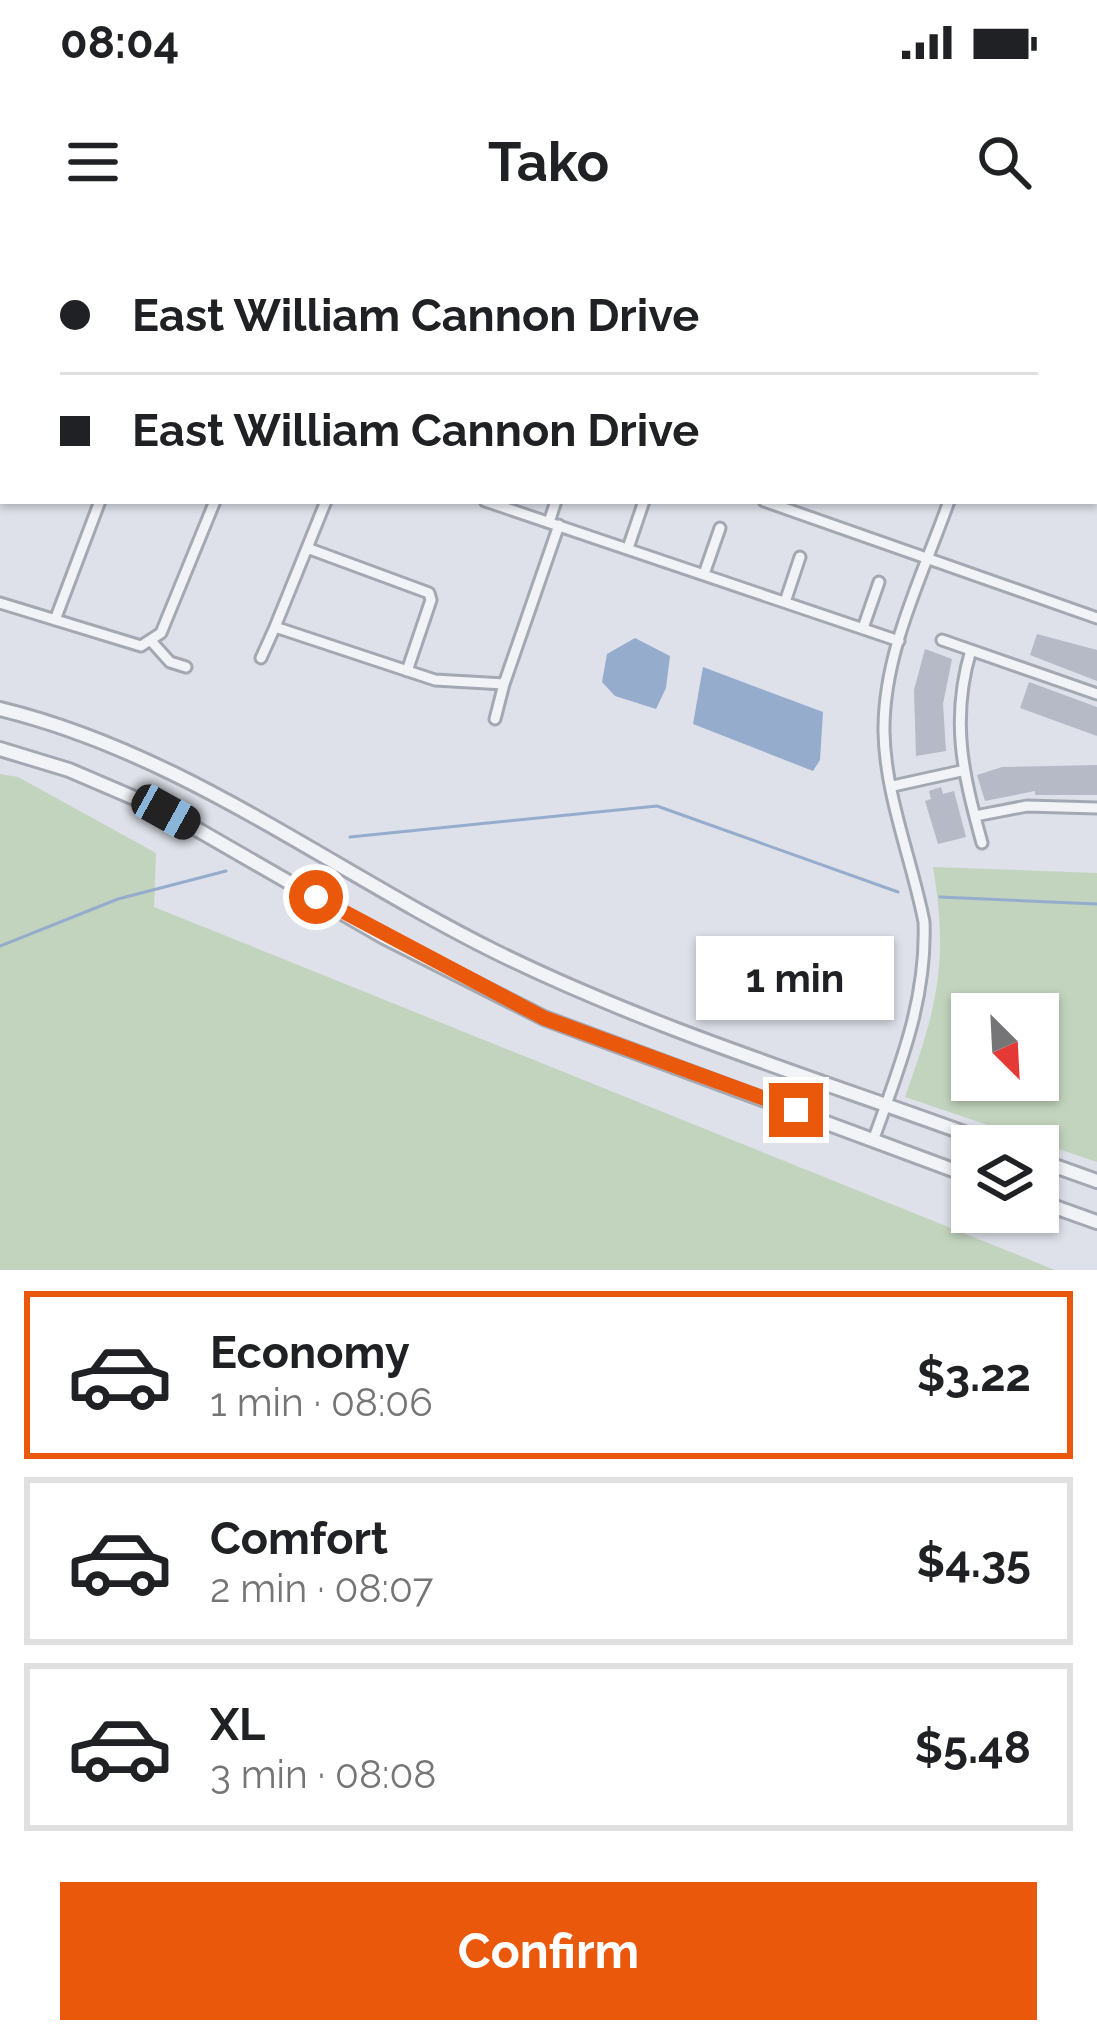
<!DOCTYPE html>
<meta charset="utf-8">
<style>
:root{--surface:#fff;--page:#f2f2f2;--text:#202124;--muted:#757577;--line:#e0e0e0;--accent:#ea580c}
body{margin:0;font-family:Raleway,sans-serif;background:var(--page);color:var(--text);height:100vh;display:flex;flex-direction:column;font-size:45px;white-space:nowrap}
*{box-sizing:border-box;margin:0}
p{font-size:39px;color:var(--muted)}
.icon{flex:none;width:66px;height:66px;fill:none;stroke:currentColor;stroke-width:2;stroke-linecap:round;stroke-linejoin:round}
.map{position:relative;height:1030px;overflow:hidden}
.sheet{display:flex;flex-direction:column;background:var(--surface);flex:1}
.sheet>*{flex:none}
.hud{position:absolute;left:0px;top:0px;width:1098px;height:264px;box-shadow:0 3px 9px #0004;display:grid;align-content:center;height:264px;padding:0 60px;background:var(--surface)}
.needle{width:78px;rotate:156deg}
.controls{position:absolute;left:951px;top:753px;display:grid;gap:24px}
.controls a{display:grid;place-items:center;width:108px;height:108px;border-radius:0px;background:var(--surface);box-shadow:0 3px 9px #0004;font-size:60px}
.end{position:absolute;width:54px;height:54px;margin:-27px;border:15px solid #ea580c;background:#fff;box-shadow:0 0 0 6px #fff}
.from{border-radius:50%}
.bubble{position:absolute;height:84px;border-radius:0px;background:var(--surface);box-shadow:0 3px 9px #0004;font-size:39px;font-weight:700;line-height:84px;text-align:center}
.car{position:absolute;width:36px;height:72px;margin:-36px -18px;border-radius:15px;box-shadow:0 0 9px 3px #0007;background:linear-gradient(#222 24%,#8ab4d8 0 40%,#222 0 76%,#8ab4d8 0 86%,#222 0)}
.hud b{display:flex;align-items:center;gap:42px;height:114px;font-size:45px}
.hud b+b{border-top:3px solid var(--line)}
.hud i{width:30px;height:30px;background:var(--text)}
ul{padding:21px 0 0;list-style:none}
li{display:flex;align-items:center;gap:36px;height:168px;margin:0 24px 18px;padding:0 36px;border:6px solid var(--line);border-radius:0px}
li div{flex:1}
li b{display:block;font-size:45px}
li em{font-style:normal;font-weight:700}
li.selected{border-color:var(--accent)}
li>.icon{width:108px;height:108px;stroke-width:1.5}
.cta{display:flex;gap:24px;margin-top:auto;padding:24px 60px}
.cta a{flex:1;height:138px;border-radius:0px;background:var(--accent);color:#fff;font-size:48px;font-weight:700;line-height:138px;text-align:center}
.status{display:flex;justify-content:space-between;align-items:center;height:84px;padding:0 60px;background:var(--surface);direction:ltr}
.status svg{height:33px;fill:currentColor}
header{display:flex;justify-content:space-between;align-items:center;height:156px;padding:0 60px;background:var(--surface);font-size:54px;font-weight:700}
.map>svg:first-child{display:block}
.green{fill:#c2d4be;fill-rule:evenodd}
.water{fill:#95accd}
.lines{fill:none;stroke-linecap:round;stroke-linejoin:round}
.stream{stroke:#95accd;stroke-width:3}
.building{fill:#b5bac6}
.minor-casing{stroke:#a3a8b3;stroke-width:15}
.tertiary-casing{stroke:#a3a8b3;stroke-width:18}
.minor{stroke:#f1f3f7;stroke-width:9}
.tertiary{stroke:#f1f3f7;stroke-width:12}
.route{stroke:#ea580c;stroke-width:15}
</style>
<div class="status"><b>08:04</b><svg viewBox="0 0 49 12"><path d="M0 12V9h3v3zM5 12V6h3v6zM10 12V3h3v9zM15 12V0h3v12zM26 1h20v11H26zM47 4h2v5h-2z"/></svg></div>
<header><svg class="icon" aria-label="menu" viewBox="0 0 24 24"><path d="M4 6h16M4 12h16M4 18h16"/></svg>Tako<svg class="icon" aria-label="search" viewBox="0 0 24 24"><circle cx="10" cy="10" r="6"/><path d="M15 15l6 6"/></svg></header>
<div class="map">
<svg width="1097" height="1030" viewBox="0 0 1097 1030">
<rect width="100%" height="100%" fill="#dee1e9"/>
<path class="green" d="M0 534 18 537 156 613 154 667 1055 1030H0Z
M933 627 1097 633V922L905 857C937 767 949 724 933 627ZM1038 774V840H972V774Z"/>
<path class="water" d="M635 398 670 416 666 448 656 469 615 456 602 442 607 414Z
M703 427 823 472 820 520 813 531 693 484Z"/>
<g class="lines">
<path class="stream" d="M350 597 657 566 898 652
M940 657 1097 664
M0 706 118 659 226 631"/>
</g>
<path class="building" d="M1037 394 1097 410V441L1030 415Z
M925 409 952 419 943 464 946 511 916 516 914 450Z
M1029 442 1097 467V496L1020 468Z
M1097 525V555H1035V551L985 561 977 535 1002 527Z
M941 547 943 554 954 551 966 597 938 604 925 561 931 559 929 551Z"/>
<g class="lines">
<defs>
<path id="minor" d="M30 0 38 3
M391 0V3
M544 0 545 3
M720 0 721 3
M975 0 984 3
M1036 3 1037 0
M1095 42H1097
M1095 204H1097
M0 224 3 212
M326 261 275 387 435 440 504 444 559 285
M485 261 899 401
M764 261 1097 378
M549 282 556 261
M307 308 429 353 431 360 407 431
M628 308 644 261
M704 334 720 288
M785 362 800 317
M0 363 141 406 161 393 215 261
M55 380 100 261
M863 388 879 342
M942 400 1097 454
M152 402 170 422 186 427
M971 410C950 480 963 534 982 603
M261 418 275 387
M495 479 504 444
M893 546 961 531
M975 576 1027 566 1097 568
M874 898C900 826 927 759 924 682 912 620 885 555 884 492 883 412 923 335 949 261"/>
<path id="tertiary" d="M0 469C182 513 332 631 498 713 659 792 833 844 1000 906
M0 509 69 530 167 572 384 697 544 778 972 937
M1038 920 1097 941
M1038 961 1097 982"/>
</defs>
<use href="#minor" class="minor-casing"/>
<use href="#tertiary" class="tertiary-casing"/>
<use href="#minor" class="minor"/>
<use href="#tertiary" class="tertiary"/>
</g>
<g class="lines">
<path class="route" d="M316 657 544 778 796 870"/>
</g>
</svg>
<div class="controls">
<a><svg class="needle" viewBox="-14 -14 28 28"><path d="M0-13l5 13h-10z" fill="#e53935"/><path d="M0 13l5-13h-10z" fill="#757577"/></svg></a>
<a><svg class="icon" aria-label="layers" viewBox="0 0 24 24"><path d="M12 4l9 5-9 5-9-5zM3 14l9 5 9-5"/></svg></a>
</div>
<i class="end from" style="left:316px;top:657px"></i>
<i class="end" style="left:796px;top:870px"></i>
<div class="bubble" style="left:696px;top:696px;width:198px">1 min</div>
<i class="car" style="left:166px;top:572px;rotate:119deg"></i>
<div class="hud">
<b><i class="from"></i>East William Cannon Drive</b>
<b><i></i>East William Cannon Drive</b>
</div>
</div>
<section class="sheet">
<ul>
<li class="selected"><svg class="icon" aria-label="car" viewBox="0 0 24 24"><path d="M5 17H2v-5l4-1 3-4h7l3 4 3 1v5h-3M9 17h6M6 11h13"/><circle cx="7" cy="17" r="2"/><circle cx="17" cy="17" r="2"/></svg><div><b>Economy</b><p>1 min · 08:06</p></div><em>$3.22</em></li>
<li><svg class="icon" aria-label="car" viewBox="0 0 24 24"><path d="M5 17H2v-5l4-1 3-4h7l3 4 3 1v5h-3M9 17h6M6 11h13"/><circle cx="7" cy="17" r="2"/><circle cx="17" cy="17" r="2"/></svg><div><b>Comfort</b><p>2 min · 08:07</p></div><em>$4.35</em></li>
<li><svg class="icon" aria-label="car" viewBox="0 0 24 24"><path d="M5 17H2v-5l4-1 3-4h7l3 4 3 1v5h-3M9 17h6M6 11h13"/><circle cx="7" cy="17" r="2"/><circle cx="17" cy="17" r="2"/></svg><div><b>XL</b><p>3 min · 08:08</p></div><em>$5.48</em></li>
</ul>
<div class="cta"><a>Confirm</a></div>
</section>
